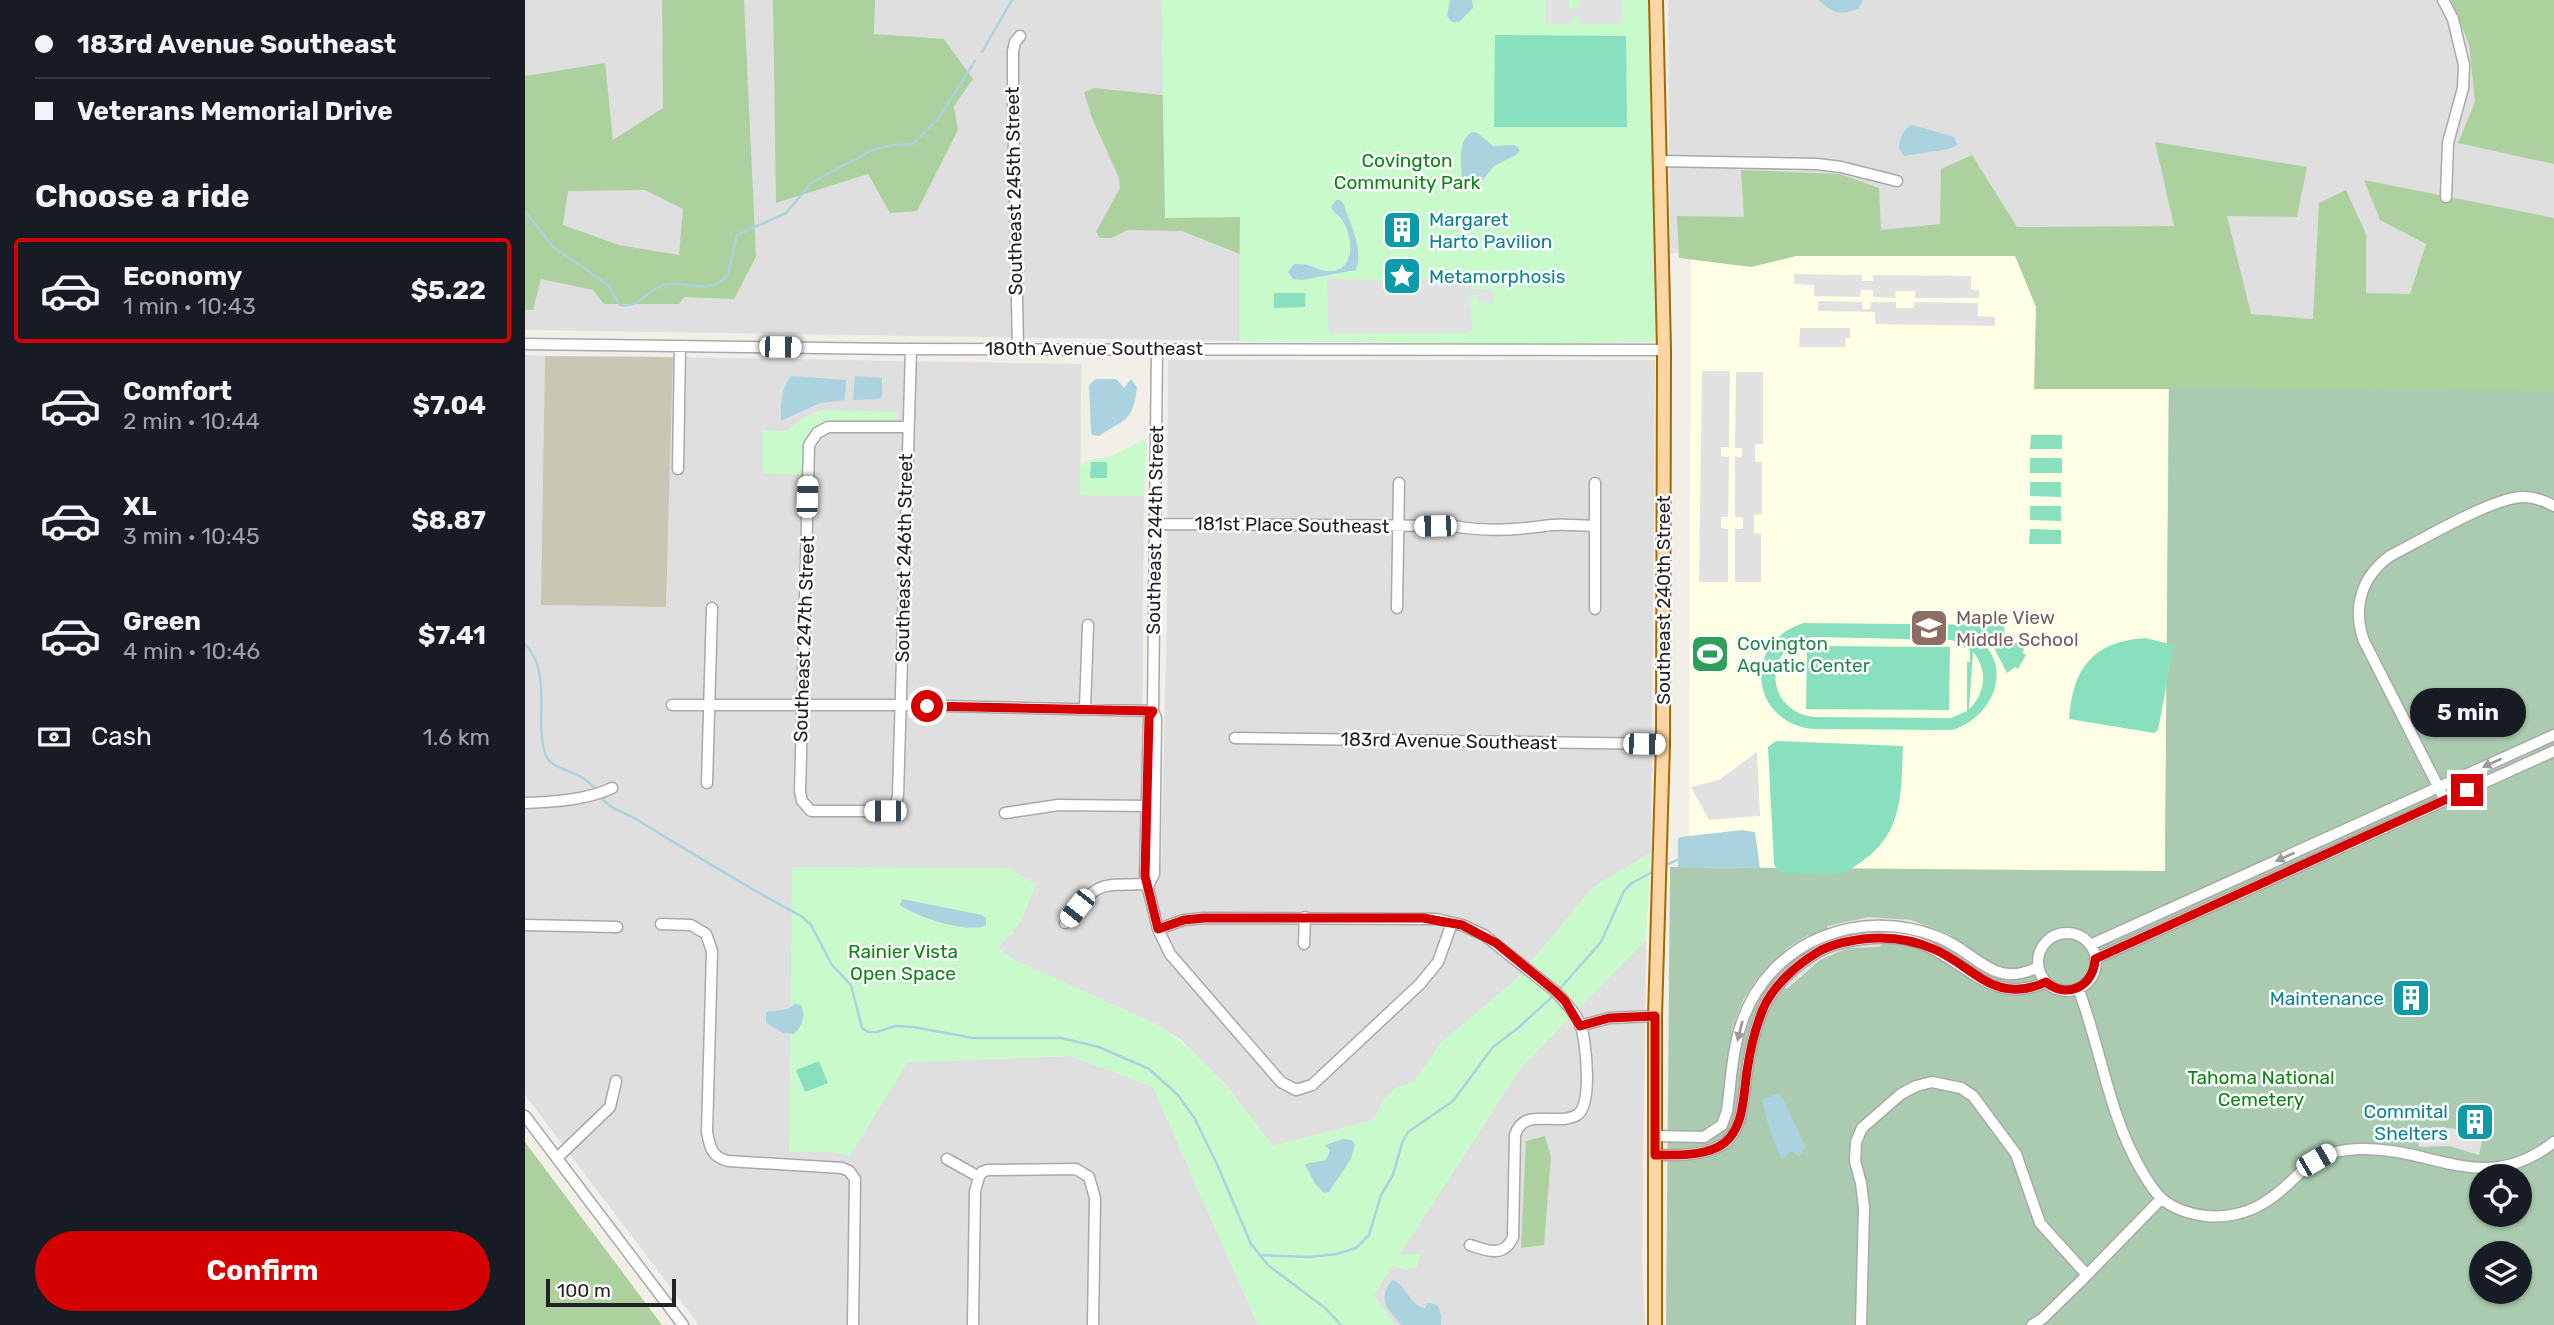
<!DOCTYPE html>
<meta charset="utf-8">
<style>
:root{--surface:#171b24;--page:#242831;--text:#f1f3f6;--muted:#9ea1a6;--line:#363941;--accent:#d40000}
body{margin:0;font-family:Rubik,sans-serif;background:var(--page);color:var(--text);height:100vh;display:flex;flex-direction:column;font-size:26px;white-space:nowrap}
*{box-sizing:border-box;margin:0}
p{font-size:23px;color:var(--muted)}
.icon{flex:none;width:38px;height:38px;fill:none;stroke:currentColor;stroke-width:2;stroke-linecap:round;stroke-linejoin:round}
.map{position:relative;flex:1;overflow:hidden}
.drawer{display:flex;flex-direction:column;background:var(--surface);width:525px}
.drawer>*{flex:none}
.hud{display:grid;align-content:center;height:154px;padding:0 35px;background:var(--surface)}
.tools{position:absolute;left:1944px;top:1164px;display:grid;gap:14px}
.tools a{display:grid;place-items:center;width:63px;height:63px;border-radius:50%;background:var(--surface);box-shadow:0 2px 5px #0004;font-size:35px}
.scale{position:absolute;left:21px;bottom:18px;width:130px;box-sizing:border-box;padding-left:7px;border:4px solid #222;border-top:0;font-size:19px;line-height:24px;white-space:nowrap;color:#222;-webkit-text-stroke:5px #fff;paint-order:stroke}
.end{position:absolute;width:32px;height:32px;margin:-16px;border:9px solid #d40000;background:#fff;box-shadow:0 0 0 4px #fff}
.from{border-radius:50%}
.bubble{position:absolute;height:49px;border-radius:24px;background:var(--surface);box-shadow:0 2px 5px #0004;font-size:23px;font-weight:700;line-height:49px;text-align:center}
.car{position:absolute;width:21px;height:42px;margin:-21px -10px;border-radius:9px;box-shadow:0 0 5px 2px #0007;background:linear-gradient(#fff 24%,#345 0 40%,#fff 0 76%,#345 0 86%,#fff 0)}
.hud b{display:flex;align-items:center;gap:24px;height:66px;font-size:26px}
.hud b+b{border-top:2px solid var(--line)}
.hud i{width:18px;height:18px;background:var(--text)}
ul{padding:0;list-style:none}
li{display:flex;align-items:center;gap:21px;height:105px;margin:0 14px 10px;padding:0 21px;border:4px solid transparent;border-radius:7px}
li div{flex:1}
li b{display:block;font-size:26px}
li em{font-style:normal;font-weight:700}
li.on{border-color:var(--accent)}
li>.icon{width:63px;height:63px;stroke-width:1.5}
h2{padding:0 35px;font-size:32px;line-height:84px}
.pay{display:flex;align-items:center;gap:18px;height:77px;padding:0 35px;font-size:26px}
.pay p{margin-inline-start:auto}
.primary-button{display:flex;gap:14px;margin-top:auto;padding:14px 35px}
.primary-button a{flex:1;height:80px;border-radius:42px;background:var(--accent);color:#fff;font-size:28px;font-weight:700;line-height:80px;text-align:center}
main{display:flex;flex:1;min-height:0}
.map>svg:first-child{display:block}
.residential{fill:#e0dfdf}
.education{fill:#ffffe5}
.construction{fill:#c7c7b4}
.forest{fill:#add19e;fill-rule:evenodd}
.cemetery{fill:#aacbaf;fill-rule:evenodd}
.park{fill:#c8facc}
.pitch{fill:#88e0be;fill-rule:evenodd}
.parking{fill:#e2e2e2}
.water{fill:#aad3df}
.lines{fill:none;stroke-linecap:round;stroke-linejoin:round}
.stream{stroke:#aad3df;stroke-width:2.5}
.minor-casing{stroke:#a9a9a9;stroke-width:13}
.major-casing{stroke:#a06b00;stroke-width:16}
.minor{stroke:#fff;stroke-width:10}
.major{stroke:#fcd6a4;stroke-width:12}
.oneway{fill:#9c9c9c}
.route{stroke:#d40000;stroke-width:9}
.labels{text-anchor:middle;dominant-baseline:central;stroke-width:5;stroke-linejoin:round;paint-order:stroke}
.park-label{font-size:19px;fill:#0c8416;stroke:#fff}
.street-label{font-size:19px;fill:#222;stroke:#fff}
.culture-label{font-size:19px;fill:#0d838f;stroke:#fff;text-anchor:start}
.education-label{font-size:19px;fill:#785e54;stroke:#fff;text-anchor:start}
.leisure-label{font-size:19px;fill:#27864d;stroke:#fff;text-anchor:start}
</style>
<main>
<section class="drawer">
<div class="hud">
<b><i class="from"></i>183rd Avenue Southeast</b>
<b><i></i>Veterans Memorial Drive</b>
</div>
<h2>Choose a ride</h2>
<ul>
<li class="on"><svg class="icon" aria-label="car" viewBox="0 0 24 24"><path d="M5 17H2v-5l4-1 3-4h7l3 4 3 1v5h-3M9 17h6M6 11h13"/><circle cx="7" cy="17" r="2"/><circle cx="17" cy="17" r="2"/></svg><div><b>Economy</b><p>1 min · 10:43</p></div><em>$5.22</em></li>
<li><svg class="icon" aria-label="car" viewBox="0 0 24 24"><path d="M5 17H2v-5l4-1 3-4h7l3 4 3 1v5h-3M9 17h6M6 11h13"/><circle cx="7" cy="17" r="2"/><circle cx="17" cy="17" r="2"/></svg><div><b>Comfort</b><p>2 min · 10:44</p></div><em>$7.04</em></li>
<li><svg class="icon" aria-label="car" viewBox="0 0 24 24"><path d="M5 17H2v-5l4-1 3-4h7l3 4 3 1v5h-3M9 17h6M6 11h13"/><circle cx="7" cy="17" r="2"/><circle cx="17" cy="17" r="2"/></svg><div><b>XL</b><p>3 min · 10:45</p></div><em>$8.87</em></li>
<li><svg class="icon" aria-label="car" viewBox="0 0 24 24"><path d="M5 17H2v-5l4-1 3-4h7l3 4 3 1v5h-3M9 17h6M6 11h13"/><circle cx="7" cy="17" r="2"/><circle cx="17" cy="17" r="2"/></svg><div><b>Green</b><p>4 min · 10:46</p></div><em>$7.41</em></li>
</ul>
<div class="pay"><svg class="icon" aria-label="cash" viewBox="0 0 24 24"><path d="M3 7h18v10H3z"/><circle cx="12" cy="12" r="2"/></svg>Cash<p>1.6 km</p></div>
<div class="primary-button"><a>Confirm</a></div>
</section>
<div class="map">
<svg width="2029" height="1325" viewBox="0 0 2029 1325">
<rect width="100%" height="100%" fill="#f2efe9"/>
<path class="residential" d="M0 0H636L640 217H715L714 341 0 330Z
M1143 0H2029V391L1166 252 1145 253Z
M0 355 20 356 17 605 141 607 148 357 556 364 555 495 619 496 616 867 636 868 642 610 643 360H1130L1126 853 1067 888 995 976 917 1042 889 1081 870 1089 860 1098 848 1120 748 1146 700 1084 655 1039 633 1025 489 960 474 949 477 941 487 934 511 884 383 1062 546 1056 628 1087 733 1325H174L0 1095Z
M1121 940 1117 1261 1120 1325H870L848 1295 997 1066Z"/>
<path class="education" d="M1644 247 1640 871 1164 867 1166 252Z"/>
<path class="construction" d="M20 356 148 357 141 607 16 605Z"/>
<path class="forest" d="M137 0H219L231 257 209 299 159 297 154 304H79L68 290 16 279 8 310H0V76L80 63 88 140 138 108ZM120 190 158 209 154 255 94 245 38 225 43 191Z
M248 0H350L349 34 419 39 448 79 429 106 433 130 392 211 365 213 343 174 251 203Z
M636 0H879L715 274V254L657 231 603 230 586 238H575L571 232 595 188 594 178 567 118 559 92 569 88 638 95Z
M1926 0H2029V164L1933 143 1950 102 1944 44Z
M1630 142 1782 167 1772 217 1702 216 1726 314 1788 319 1794 203 1821 190 1841 234V293L1885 294 1901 244 1855 220 1839 180 2029 218V495L1668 884 1640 871 1644 389H1509L1511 307 1490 256H1271L1226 267 1154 258 1152 216 1219 217 1216 170 1315 174 1354 188 1356 230 1415 224 1416 169 1447 155 1492 227 1649 226Z
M1020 1136 1026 1157 1019 1245 996 1248 1001 1141Z
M0 1142 137 1325H0Z"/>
<path class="cemetery" d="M1644 388 2029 391V1325H1141L1145 867 1640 871ZM1956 1176H1995V1214H1956ZM1956 1253H1995V1292H1956Z"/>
<path class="park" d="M636 0H1127L1130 342 973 344 714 341 715 217 640 218Z
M297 410 373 412V420L367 422 303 421C275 432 279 448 279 475L237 473V430L262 431 279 417Z
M621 439 619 496 555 495V466L567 459 582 458Z
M1126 853 1121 940 997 1066 874 1255 896 1254 892 1266 882 1270 867 1266 849 1295 870 1325H733L628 1087 546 1056 383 1062 325 1156 308 1152H264L267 867 482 868 511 884C506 897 501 910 495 922 489 933 478 938 474 949L489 960 633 1025C681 1056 714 1102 748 1146L848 1120 860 1098 870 1089 889 1081 917 1042 995 976 1067 888Z"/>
<path class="pitch" d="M970 35 1101 36 1102 127H969Z
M749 293H780V307L749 308Z
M1506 435H1537V449H1505Z
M1505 458H1537V473H1505Z
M566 462H582V478H565Z
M1505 482H1536V497L1505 496Z
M1505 506H1536V521L1505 520Z
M1505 529 1536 530V544H1504Z
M1279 623 1479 625 1480 638H1452C1490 666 1468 718 1427 730L1288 729C1224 722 1217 642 1279 623ZM1290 637 1427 640 1445 650V662H1442V711L1426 718 1289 717C1237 711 1238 642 1290 637ZM1448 652C1463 670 1461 693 1444 709Z
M1620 638 1649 645 1633 730 1629 733 1544 719C1548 668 1567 642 1620 638Z
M1467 642 1471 644 1500 643 1498 653 1501 655 1493 669 1490 667 1482 673 1469 648 1465 645Z
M1282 646 1425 647 1424 710 1281 709Z
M1251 741 1378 746C1376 788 1379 827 1344 856 1336 862 1325 871 1316 873 1297 876 1274 872 1255 872L1249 865 1243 747Z
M294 1061 303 1083 280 1092 271 1070Z"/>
<path class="parking" d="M1020 0H1044V8H1054V0H1097V23L1054 24V17H1046V24H1020Z
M1269 274 1337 275V281H1348V275L1446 276V289L1454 290V298H1390V291H1371L1370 298 1348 297V290H1336L1335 297 1289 296V285L1269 284Z
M802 278 857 280 946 278V289H967L968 302H953L952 295H946V302H943V305L946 306 947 331 943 333 804 334Z
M1293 301 1337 302 1338 309H1345L1346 302H1371V308H1389V302L1453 303V316L1470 317V326L1350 324V312L1293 311Z
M1275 328H1325V338H1321L1320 347H1274Z
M1177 371H1205L1204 447H1196V456L1204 457 1203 517H1196V528L1203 529V582H1174Z
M1211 372H1238V444H1230V462H1237V514L1229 515V533L1236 534V582H1210V529H1218V518L1210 517V457H1217V448H1210Z
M1232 752 1235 816 1184 820 1166 787 1194 780Z
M1344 917 1386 920 1426 935 1424 937 1394 926 1355 921 1325 923 1303 930 1302 926Z
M1283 935 1284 938 1246 967 1209 1036 1207 1030 1218 1000 1231 980 1262 948Z
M1360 942 1354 947 1323 948 1295 960 1263 988 1255 989 1283 962 1299 953 1330 943Z
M1916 1127 1932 1129 1957 1141 1954 1155 1924 1146 1894 1147 1891 1130Z"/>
<path class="water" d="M925 0H947L948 8 934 22H927L922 16Z
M1293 0H1338L1333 9C1313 16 1309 13 1293 0Z
M1388 125 1429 137 1432 145 1424 149 1379 156 1374 149C1374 139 1378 128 1388 125Z
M948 132 953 133 968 146 990 145 995 150 991 155 969 166 949 191 940 187 937 182C937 166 931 139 948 132Z
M811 200H816L819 205C825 224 839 250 831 270L777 280 768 279 763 272 769 264C786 263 789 269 802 271 831 274 829 236 817 220 813 214 808 213 806 207Z
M266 376 321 380 320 400 295 403 256 421C256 404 255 391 266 376Z
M330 376 357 378V396L354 399 328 400Z
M571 379H591L599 388 606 379 612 387C608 423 600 418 574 436L567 435 566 432 564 385Z
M1217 830 1230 832 1235 868 1153 867V839L1155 837Z
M377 899 457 915 461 918V925C445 935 389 916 375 905Z
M270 1004 276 1005C281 1016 277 1026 269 1034L258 1033 241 1023V1012L263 1009Z
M1253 1094 1258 1098 1281 1148 1274 1156 1266 1151 1258 1159 1256 1158C1251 1148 1237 1109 1238 1099Z
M818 1139 826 1140 830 1144 826 1159 804 1192 799 1193 790 1184 780 1164 801 1160 805 1150 800 1145Z
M867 1280C883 1285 883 1305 900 1308L903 1303 913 1305 916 1315V1325H876C862 1307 852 1301 867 1280Z"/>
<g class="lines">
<path class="stream" d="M457 52 487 0
M0 211 27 246 82 284 95 305C117 309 124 285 145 284 166 282 187 296 203 274L212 235 261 213 286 183 347 150 368 145 388 144 413 119 450 61
M0 644C28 674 9 717 20 753 26 773 57 768 70 790
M74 795C83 808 96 811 109 818 165 852 219 886 276 916L286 925 307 965 326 985 337 1028 343 1032H352L370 1026 388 1027 448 1038H536L574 1047 624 1069 653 1095 670 1119 692 1164 726 1244 743 1265 800 1308 816 1325
M1138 866 1152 860
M1033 991 1076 942 1099 891 1107 883 1129 871
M735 1255 785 1257 812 1254 831 1248 844 1235 856 1195 868 1175 877 1143 883 1132 928 1101 968 1047 993 1028 1028 996"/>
<defs>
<path id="minor" d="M1918 0 1928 19 1939 65 1938 88 1923 143 1921 197
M1134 161 1292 164 1316 167 1372 181
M0 344 374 349 1139 350
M493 349 488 103V51L490 42 495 36
M382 427H303L292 433 284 445 275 792 277 801 286 811H360L370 805 373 796 386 349
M153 469 155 346
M1070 483V609
M631 524 929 526C959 532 990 530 1019 526 1035 523 1054 526 1070 526
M872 608 874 483
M147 705H376L628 711 632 348
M560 709 563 625
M710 738 1138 744
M182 783 187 608
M1920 800 1839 641C1827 608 1836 577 1865 556 1895 541 1968 497 1998 497 2009 497 2020 501 2029 506
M0 803C28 802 62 800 87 788
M480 813 533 805 626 806
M624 884 629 874 631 718 628 711 624 717 620 876 633 929 645 954 756 1082 771 1090 787 1085 895 984 913 962 927 923
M540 923C574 881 571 885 624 884
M136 924 166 925 181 934 187 951 182 1132C185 1148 187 1157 203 1161L317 1168 324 1171 330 1179 328 1325
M0 925 92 927
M633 929 659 920 679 918 912 919 937 925 959 935 1030 991C1039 1001 1051 1013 1056 1026 1061 1042 1068 1106 1052 1115 1031 1127 999 1106 990 1135L988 1237C979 1258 962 1251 945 1245
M1513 962a29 29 0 1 1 58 0a29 29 0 1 1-58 0Z
M779 944 780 917
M1565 945 2029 735
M1570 959 2029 751
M1553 988C1576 1048 1583 1112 1615 1168 1621 1178 1628 1191 1637 1199 1649 1209 1665 1214 1681 1216 1699 1218 1720 1214 1737 1204 1777 1181 1779 1150 1835 1149 1909 1147 1959 1197 2029 1142
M1055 1026 1084 1018 1130 1016
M0 1116 158 1325
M1130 1136 1179 1137 1197 1125 1202 1111C1206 1082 1207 1050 1217 1022 1245 940 1336 906 1413 937 1452 952 1468 990 1513 967
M1130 1155C1150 1155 1175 1156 1193 1147 1220 1134 1218 1096 1222 1071 1225 1050 1230 1029 1238 1009 1248 986 1271 965 1293 952 1306 944 1323 941 1338 939 1356 937 1374 937 1391 942 1439 957 1466 1008 1521 982
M32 1158 85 1107 91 1081
M422 1159 454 1177 457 1172 463 1170 551 1169 564 1177 570 1198 568 1325
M448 1325 450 1191 454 1177
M1336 1325 1339 1208 1336 1183 1330 1161 1331 1142 1337 1128 1376 1094 1391 1086 1407 1082 1436 1088 1448 1096 1491 1154 1515 1223 1562 1275
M1507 1325 1517 1319 1555 1282 1636 1199"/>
<path id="major" d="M1130 1325V1016L1138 744 1139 350 1131 0"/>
</defs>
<use href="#minor" class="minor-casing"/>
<use href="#major" class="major-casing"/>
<use href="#minor" class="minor"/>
<use href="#major" class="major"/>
</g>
<defs><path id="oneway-solid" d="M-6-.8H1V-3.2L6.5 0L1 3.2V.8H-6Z" transform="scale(1.75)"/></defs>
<g class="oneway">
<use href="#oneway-solid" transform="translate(1967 763) rotate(156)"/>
<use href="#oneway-solid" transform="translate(1760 857) rotate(156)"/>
<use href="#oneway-solid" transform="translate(1215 1031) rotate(104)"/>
</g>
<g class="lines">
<path class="route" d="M402 706 628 711 624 717 620 876 633 929 659 920 679 918H898L937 925 971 943 1030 991 1040 1001 1055 1026 1084 1018 1130 1016V1155C1150 1155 1175 1156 1193 1147 1220 1133 1218 1096 1222 1071 1225 1050 1230 1029 1238 1009 1248 986 1271 965 1293 952 1306 944 1323 941 1338 939 1364 936 1387 939 1411 950 1451 969 1471 1005 1521 982 1542 1000 1569 986 1570 959L1942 790"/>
</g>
<defs>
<symbol id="building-square" viewBox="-11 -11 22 22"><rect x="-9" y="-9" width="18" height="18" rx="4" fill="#0f9aa8" stroke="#fff"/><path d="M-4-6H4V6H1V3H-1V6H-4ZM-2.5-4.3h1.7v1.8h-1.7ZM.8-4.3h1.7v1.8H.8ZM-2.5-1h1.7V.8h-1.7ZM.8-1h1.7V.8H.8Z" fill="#fff"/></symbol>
<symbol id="sight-square" viewBox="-11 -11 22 22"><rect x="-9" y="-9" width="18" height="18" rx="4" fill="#0f9aa8" stroke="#fff"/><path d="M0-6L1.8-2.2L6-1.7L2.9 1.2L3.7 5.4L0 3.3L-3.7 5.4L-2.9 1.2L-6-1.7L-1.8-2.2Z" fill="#fff"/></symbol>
<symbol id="school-square" viewBox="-11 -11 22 22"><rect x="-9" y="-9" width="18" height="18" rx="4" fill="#8d6e63" stroke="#fff"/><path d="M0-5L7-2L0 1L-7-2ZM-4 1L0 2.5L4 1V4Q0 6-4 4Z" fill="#fff"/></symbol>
<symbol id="stadium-square" viewBox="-11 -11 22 22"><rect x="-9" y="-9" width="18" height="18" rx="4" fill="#2e9e5b" stroke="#fff"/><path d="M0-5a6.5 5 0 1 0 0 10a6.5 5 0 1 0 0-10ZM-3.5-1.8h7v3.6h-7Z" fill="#fff"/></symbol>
</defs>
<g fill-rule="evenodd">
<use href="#building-square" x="855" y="208" width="44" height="44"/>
<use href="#sight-square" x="855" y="254" width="44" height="44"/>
<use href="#school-square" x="1382" y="606" width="44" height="44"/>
<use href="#stadium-square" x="1163" y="632" width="44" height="44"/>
<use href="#building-square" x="1864" y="976" width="44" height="44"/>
<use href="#building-square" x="1928" y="1100" width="44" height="44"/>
</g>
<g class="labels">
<g class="park-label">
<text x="882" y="160">Covington<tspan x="882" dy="22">Community Park</tspan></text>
<text x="378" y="951">Rainier Vista<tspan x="378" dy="22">Open Space</tspan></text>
<text x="1736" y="1077">Tahoma National<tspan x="1736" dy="22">Cemetery</tspan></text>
</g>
<g class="street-label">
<text transform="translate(489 191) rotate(-91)">Southeast 245th Street</text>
<text x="569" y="348">180th Avenue Southeast</text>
<text transform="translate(767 525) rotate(1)">181st Place Southeast</text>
<text transform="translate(630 530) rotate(-89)">Southeast 244th Street</text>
<text transform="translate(379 558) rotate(-89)">Southeast 246th Street</text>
<text transform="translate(1138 600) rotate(-90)">Southeast 240th Street</text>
<text transform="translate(279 639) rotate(-88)">Southeast 247th Street</text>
<text transform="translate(924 741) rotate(1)">183rd Avenue Southeast</text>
</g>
<g class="culture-label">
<text x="904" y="219">Margaret<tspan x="904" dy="22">Harto Pavilion</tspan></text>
<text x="904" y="276">Metamorphosis</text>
<text x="1859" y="998" text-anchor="end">Maintenance</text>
<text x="1923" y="1111" text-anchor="end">Commital<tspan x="1923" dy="22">Shelters</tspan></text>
</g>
<g class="education-label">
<text x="1431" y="617">Maple View<tspan x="1431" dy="22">Middle School</tspan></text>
</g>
<g class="leisure-label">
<text x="1212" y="643">Covington<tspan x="1212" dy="22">Aquatic Center</tspan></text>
</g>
</g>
</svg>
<div class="tools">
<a><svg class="icon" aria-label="locate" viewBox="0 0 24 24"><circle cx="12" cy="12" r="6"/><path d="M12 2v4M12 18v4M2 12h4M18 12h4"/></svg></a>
<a><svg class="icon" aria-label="layers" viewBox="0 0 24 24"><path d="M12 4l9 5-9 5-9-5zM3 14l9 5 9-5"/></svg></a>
</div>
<div class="scale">100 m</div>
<i class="end from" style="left:402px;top:706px"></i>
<i class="end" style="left:1942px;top:790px"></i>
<div class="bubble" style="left:1885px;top:688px;width:116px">5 min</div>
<i class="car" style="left:255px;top:347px;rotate:91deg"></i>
<i class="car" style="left:282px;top:497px;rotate:2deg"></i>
<i class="car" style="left:910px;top:526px;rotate:269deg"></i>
<i class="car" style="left:1119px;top:744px;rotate:91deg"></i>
<i class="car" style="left:360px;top:811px;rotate:270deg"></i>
<i class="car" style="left:552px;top:908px;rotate:218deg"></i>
<i class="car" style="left:1791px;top:1160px;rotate:60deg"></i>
</div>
</main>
